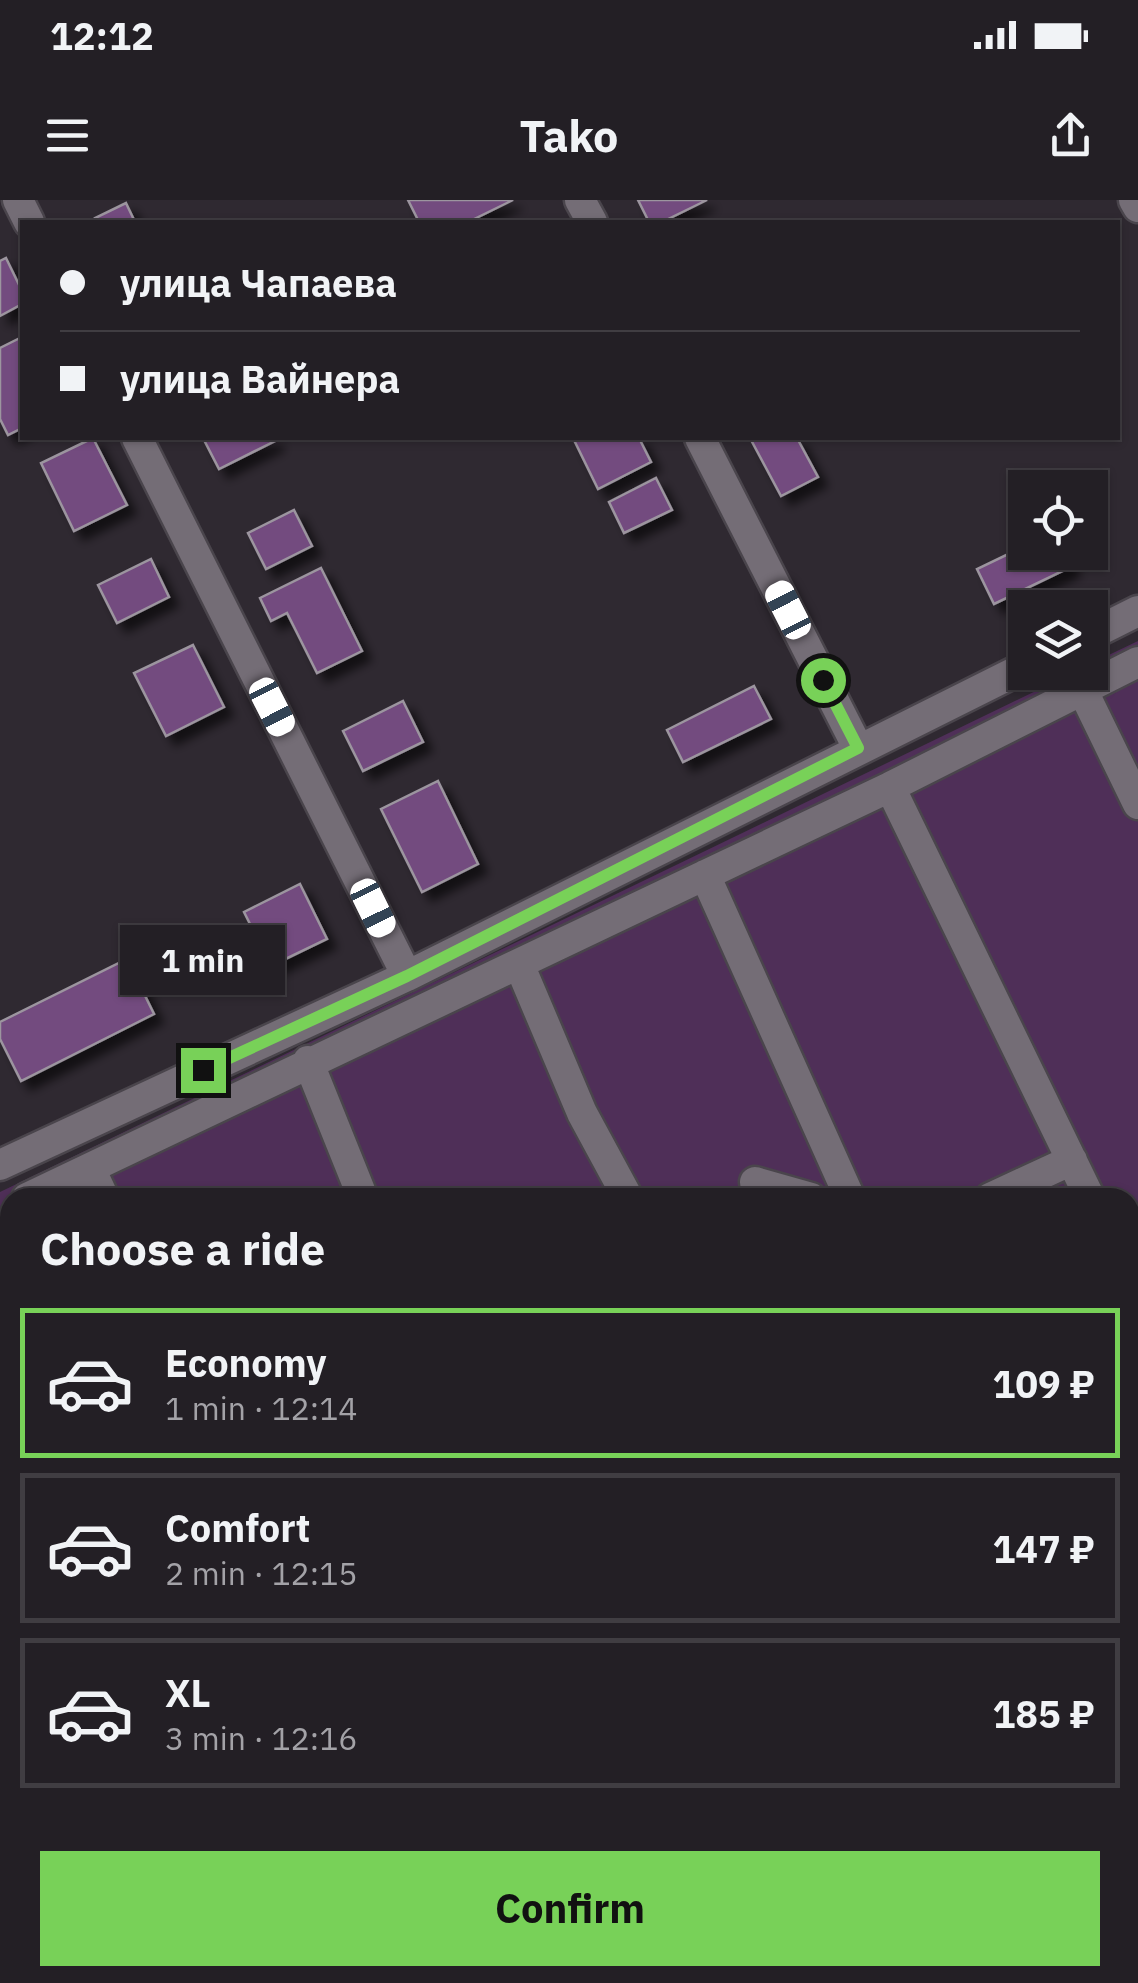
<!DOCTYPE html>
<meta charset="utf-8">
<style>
:root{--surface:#231f25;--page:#2b272d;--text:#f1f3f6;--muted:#a3a2a7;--line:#403d42;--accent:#78d158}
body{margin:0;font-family:"IBM Plex Sans",sans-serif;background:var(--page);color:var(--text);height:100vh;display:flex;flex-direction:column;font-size:38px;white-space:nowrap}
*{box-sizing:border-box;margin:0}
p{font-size:32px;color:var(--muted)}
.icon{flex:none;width:55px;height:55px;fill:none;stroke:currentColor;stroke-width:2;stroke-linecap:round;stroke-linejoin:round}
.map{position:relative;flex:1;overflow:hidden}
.panel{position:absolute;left:0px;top:988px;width:1140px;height:798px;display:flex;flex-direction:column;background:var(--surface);border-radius:30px 30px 0 0;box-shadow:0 2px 8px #0004,0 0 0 2px var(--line)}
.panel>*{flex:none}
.top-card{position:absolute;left:20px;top:20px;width:1100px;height:220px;border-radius:0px;box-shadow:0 2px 8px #0004,0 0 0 2px var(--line);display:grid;align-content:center;height:220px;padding:0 40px;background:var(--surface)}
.fabs{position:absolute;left:1008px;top:270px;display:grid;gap:20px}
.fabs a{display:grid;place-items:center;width:100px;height:100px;border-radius:0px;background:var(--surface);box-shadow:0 2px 8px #0004,0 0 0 2px var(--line);font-size:50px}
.end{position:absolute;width:45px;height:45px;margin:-22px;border:12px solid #78d158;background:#111;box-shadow:0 0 0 5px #111}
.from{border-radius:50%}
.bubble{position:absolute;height:70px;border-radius:0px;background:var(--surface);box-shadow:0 2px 8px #0004,0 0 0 2px var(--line);font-size:32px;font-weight:800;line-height:70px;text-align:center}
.car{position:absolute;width:30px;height:60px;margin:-30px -15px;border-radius:12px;box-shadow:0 0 8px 2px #0007;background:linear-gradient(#fff 24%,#345 0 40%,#fff 0 76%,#345 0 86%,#fff 0)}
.top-card b{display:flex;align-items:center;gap:35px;height:95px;font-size:38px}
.top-card b+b{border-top:2px solid var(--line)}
.top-card i{width:25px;height:25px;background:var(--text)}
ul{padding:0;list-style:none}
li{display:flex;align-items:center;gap:30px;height:150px;margin:0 20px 15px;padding:0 20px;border:5px solid var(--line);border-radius:0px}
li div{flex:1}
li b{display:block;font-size:38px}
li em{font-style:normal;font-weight:800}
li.current{border-color:var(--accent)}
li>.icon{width:90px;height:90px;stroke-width:1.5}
h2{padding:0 40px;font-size:45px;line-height:120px}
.cta{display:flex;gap:20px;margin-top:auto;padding:20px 40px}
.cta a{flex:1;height:115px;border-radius:0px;background:var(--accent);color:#111;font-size:40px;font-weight:800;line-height:115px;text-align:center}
.status{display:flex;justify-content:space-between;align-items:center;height:70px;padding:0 50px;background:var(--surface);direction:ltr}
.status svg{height:28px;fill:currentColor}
header{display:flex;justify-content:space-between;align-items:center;height:130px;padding:0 40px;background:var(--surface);font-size:45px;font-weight:800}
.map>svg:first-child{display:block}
.green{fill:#4f2f58}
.building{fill:#734b7f;stroke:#9c959f;stroke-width:2.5;filter:url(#shadow)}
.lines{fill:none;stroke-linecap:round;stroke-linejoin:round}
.minor-casing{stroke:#4a454c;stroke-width:35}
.minor{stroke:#746d76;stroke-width:30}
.route{stroke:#78d158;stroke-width:12}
</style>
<div class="status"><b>12:12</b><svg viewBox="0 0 49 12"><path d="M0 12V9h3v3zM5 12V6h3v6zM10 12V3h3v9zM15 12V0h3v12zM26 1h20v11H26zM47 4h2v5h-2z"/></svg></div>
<header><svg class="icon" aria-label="menu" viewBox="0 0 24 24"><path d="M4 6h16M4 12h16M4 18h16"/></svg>Tako<svg class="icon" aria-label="share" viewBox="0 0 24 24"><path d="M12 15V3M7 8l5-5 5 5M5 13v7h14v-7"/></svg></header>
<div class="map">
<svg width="1138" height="1783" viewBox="0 0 1138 1783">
<defs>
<filter id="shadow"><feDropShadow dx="9" dy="9" stdDeviation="5" flood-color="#0009"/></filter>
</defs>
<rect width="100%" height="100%" fill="#2f2931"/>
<path class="green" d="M1138 441V1783H224L220 1775H1130V998H10V1343L0 1322V992L1073 473 1090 472V464Z"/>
<path class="building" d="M408 0H513L468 22H419Z
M638 0H707L662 22H649Z
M126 3 135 22H97L95 18Z
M6 58 22 91V104L0 116V61Z
M22 137V228L8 235 0 219V148Z
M93 238 127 305 74 331 41 263Z
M203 238H274L275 241 219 269Z
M573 238H639L651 262 598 289Z
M750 238H797L818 277 781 296Z
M656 278 672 310 624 333 609 302Z
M294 310 312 346 266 369 248 333Z
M1025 346V352H1064L1071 367 994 404 977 369Z
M151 359 169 397 117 423 98 385Z
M321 368 362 451 317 473 287 413 271 421 260 398Z
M193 445 224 507 166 536 134 473Z
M754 486 771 519 683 562 667 530Z
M403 501 423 542 363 571 343 531Z
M438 581 478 664 422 692 381 609Z
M300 684 327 739 271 766 244 712Z
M127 759 154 814 21 881 0 839V822Z"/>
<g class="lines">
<defs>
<path id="minor" d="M18 0 29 22
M580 0 592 22
M1134 0 1138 7
M137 238 407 776
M700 238 858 548
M1090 435 1138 411
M1082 489 1138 604
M890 587 1090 998
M705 675 850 998
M519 764 582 913 628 998
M308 861 363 998
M0 965 407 776 1025 467
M90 968 104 998
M755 982 811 998
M27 998 890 587 1138 462
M990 998 1072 960
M1130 1078 1138 1094
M1130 1199 1138 1201
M0 1282 10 1303
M1130 1375 1138 1378
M0 1393 10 1414
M185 1775 189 1783
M241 1775 245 1783
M480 1775 484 1783"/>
</defs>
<use href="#minor" class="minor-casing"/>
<use href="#minor" class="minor"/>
</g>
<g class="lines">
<path class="route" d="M203 870 407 776 858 548 823 480"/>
</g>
</svg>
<div class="fabs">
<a><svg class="icon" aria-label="locate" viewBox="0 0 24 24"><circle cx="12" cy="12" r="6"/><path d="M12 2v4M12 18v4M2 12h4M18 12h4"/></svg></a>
<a><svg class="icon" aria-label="layers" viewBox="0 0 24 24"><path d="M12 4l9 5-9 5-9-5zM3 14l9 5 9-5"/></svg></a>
</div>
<i class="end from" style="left:823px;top:480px"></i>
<i class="end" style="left:203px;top:870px"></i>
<div class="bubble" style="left:120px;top:725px;width:165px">1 min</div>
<i class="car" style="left:788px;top:410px;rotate:333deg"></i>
<i class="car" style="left:272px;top:507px;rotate:153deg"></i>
<i class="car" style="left:373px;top:708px;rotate:154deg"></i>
<div class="top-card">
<b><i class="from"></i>улица Чапаева</b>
<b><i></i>улица Вайнера</b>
</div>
<section class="panel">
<h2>Choose a ride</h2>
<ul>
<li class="current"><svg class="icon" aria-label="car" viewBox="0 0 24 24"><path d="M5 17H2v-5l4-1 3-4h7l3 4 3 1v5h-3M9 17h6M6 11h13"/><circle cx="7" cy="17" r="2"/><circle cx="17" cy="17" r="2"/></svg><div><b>Economy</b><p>1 min · 12:14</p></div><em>109 ₽</em></li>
<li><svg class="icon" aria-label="car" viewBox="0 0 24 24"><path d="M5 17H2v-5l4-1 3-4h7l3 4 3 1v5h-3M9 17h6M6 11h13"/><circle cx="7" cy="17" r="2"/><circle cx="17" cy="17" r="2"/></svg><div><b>Comfort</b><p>2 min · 12:15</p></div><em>147 ₽</em></li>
<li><svg class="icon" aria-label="car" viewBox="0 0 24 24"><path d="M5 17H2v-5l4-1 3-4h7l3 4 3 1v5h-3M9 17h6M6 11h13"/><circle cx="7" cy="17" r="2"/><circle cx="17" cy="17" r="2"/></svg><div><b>XL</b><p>3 min · 12:16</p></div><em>185 ₽</em></li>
</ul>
<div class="cta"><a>Confirm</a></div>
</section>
</div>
